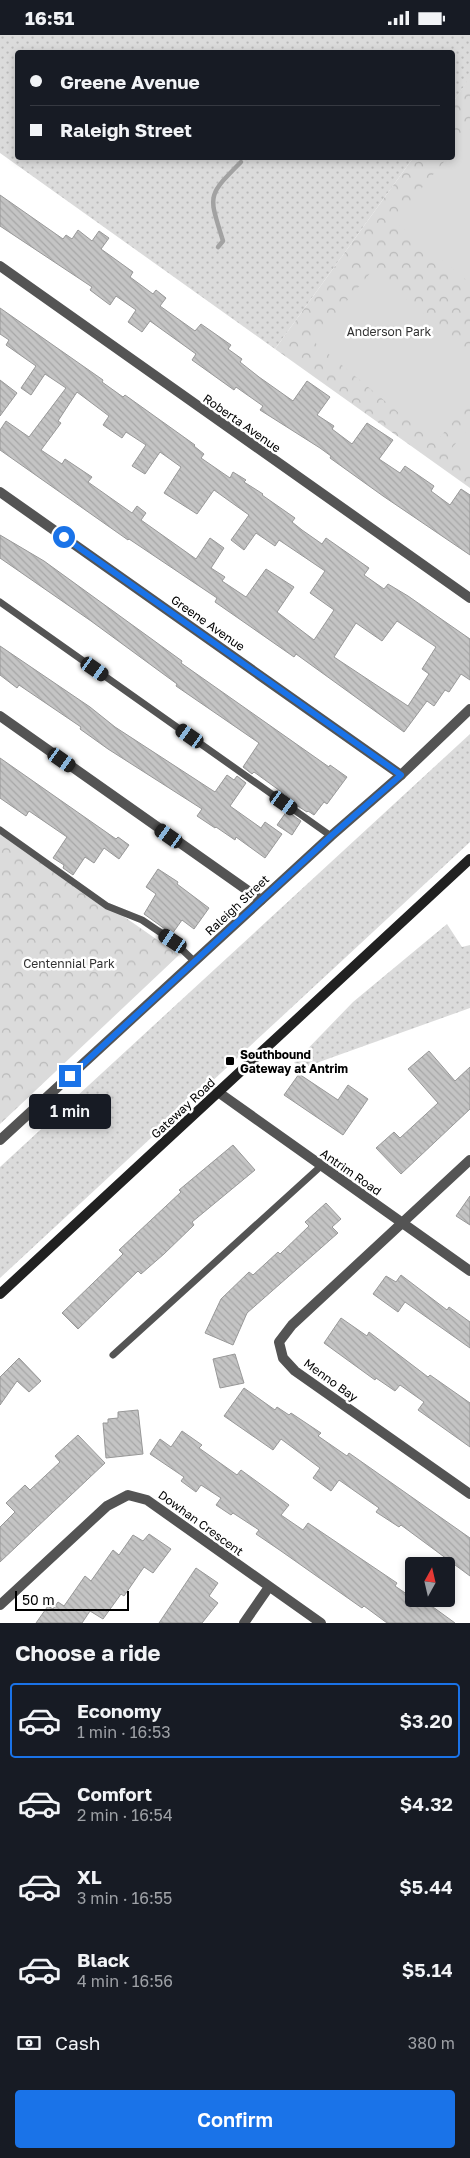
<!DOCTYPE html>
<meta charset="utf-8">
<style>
:root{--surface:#171b24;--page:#20242c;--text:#f1f3f6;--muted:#9ea1a6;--line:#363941;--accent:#1a73e8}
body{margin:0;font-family:"Golos Text",sans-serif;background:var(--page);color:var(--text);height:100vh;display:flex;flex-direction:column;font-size:19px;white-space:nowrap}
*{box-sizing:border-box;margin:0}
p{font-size:16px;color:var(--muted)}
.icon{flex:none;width:28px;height:28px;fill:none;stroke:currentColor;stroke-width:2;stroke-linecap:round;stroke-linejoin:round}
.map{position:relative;height:1588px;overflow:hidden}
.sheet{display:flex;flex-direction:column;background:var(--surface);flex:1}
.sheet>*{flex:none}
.top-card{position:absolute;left:15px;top:15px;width:440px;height:110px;border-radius:5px;box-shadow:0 2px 8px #0003;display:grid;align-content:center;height:110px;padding:0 15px;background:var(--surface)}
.needle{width:32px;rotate:8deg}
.fabs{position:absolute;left:405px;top:1522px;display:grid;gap:10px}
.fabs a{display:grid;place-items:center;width:50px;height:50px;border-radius:5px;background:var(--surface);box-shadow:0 2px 8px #0003;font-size:25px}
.scale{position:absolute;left:15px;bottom:12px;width:114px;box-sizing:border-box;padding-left:5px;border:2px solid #000;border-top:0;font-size:14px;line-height:18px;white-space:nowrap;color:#000;-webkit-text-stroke:4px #fff;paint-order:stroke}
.end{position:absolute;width:22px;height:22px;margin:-11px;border:6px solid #1a73e8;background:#fff;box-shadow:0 0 0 2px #fff}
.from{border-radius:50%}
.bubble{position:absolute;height:35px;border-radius:5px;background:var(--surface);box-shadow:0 2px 8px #0003;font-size:16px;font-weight:600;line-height:35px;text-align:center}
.car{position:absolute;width:15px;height:30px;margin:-15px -8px;border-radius:6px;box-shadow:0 0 4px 1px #0007;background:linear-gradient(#222 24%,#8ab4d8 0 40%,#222 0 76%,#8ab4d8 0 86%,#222 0)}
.top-card b{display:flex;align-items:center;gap:18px;height:48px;font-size:19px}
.top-card b+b{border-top:1px solid var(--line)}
.top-card i{width:12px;height:12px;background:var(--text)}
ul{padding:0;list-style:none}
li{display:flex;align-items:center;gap:15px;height:75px;margin:0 10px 8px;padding:0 5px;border:2px solid transparent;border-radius:5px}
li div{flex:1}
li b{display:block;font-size:19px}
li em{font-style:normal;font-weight:600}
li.on{border-color:var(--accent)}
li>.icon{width:45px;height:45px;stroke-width:1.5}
h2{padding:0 15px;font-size:22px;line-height:60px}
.pay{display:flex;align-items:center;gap:12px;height:55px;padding:0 15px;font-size:19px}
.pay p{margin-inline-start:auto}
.button{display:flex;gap:10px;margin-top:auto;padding:10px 15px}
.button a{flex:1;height:58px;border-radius:5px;background:var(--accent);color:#fff;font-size:20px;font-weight:600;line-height:58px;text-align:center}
.status{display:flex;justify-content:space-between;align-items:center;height:35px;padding:0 25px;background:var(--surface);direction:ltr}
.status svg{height:14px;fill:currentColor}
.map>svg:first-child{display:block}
.grass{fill:url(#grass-dots)}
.forest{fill:url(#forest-crowns)}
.pitch{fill:#dbdbdb}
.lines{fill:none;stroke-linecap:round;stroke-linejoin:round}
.stream{stroke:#a2a2a2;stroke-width:4.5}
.building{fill:url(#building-back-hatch);stroke:#989898;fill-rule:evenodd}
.service{stroke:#545454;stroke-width:7}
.minor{stroke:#545454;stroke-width:10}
.tertiary{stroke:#545454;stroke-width:10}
.secondary{stroke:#212121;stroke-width:10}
.route{stroke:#1a73e8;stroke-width:6}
.poi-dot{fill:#000;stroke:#fff;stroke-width:2}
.labels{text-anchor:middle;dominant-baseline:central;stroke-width:5;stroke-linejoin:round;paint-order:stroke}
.park-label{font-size:12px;fill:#323232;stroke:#fff}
.street-label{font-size:12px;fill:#000;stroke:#fff}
.poi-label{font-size:12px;font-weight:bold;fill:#000;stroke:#fff;text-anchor:start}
</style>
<div class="status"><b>16:51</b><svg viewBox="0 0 49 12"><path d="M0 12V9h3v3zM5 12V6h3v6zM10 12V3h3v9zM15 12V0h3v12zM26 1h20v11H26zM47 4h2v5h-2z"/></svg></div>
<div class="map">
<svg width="470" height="1588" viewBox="0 0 470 1588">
<defs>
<pattern id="grass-dots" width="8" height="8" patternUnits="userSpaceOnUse" patternTransform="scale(1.25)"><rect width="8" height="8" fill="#dbdbdb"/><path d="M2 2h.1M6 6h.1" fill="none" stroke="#bababa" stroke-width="1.8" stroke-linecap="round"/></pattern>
<pattern id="forest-crowns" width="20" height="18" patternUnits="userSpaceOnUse" patternTransform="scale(1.25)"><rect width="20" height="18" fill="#dbdbdb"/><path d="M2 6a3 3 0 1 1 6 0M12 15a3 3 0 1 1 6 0" fill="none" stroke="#bababa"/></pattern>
<pattern id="building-back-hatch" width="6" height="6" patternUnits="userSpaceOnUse" patternTransform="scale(1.25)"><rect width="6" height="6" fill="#c4c4c4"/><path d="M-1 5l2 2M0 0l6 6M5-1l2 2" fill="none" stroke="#a7a7a7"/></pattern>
</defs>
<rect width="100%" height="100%" fill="#fff"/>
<path class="grass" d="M0 0H470V43L453 67 452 18H18V122L413 123 275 314 0 118Z
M470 699V807L0 1243V1132Z
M447 889 462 912 470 910V973L308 1031 294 1028 353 967Z"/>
<path class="forest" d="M470 42V453L275 314 413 123 452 122 453 67Z
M0 795 179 920 0 1089Z"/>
<path class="pitch" d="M470 94V248L394 186 447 123 452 122 453 115Z
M372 236 470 317V367L435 408 313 306Z
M470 392V433L450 415Z"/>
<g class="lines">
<path class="stream" d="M246 123V122
M218 212 223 206C209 160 206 162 241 127"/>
</g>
<path class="building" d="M0 160 63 204 66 200 72 204 78 195 92 206 99 196 109 203 101 214 133 237 130 242 153 259 156 255 166 263 160 271 195 296 201 289 231 310 228 314 242 324 240 327 259 342 293 366 307 346 330 362 317 380 334 391 332 394 352 409 367 388 393 405 379 424 400 438 405 431 434 451 431 456 450 470 461 454 470 460V520L383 461 330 423 331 421 320 413 260 375 263 371 236 352 234 355 192 325 196 319 150 286 142 297 128 287 136 275 116 261 110 270 90 255 92 252 0 191Z
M0 273 103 345 102 347 123 362 125 360 195 410 194 411 204 419 201 423 230 443 233 437 246 445 244 447 263 459 262 460 295 483 292 487 302 495 322 509 326 503 369 533 364 540 384 554 388 549 408 561 470 604V645L461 639 449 657 445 655 434 671 427 666 404 697 296 619 294 622 215 567 217 563 129 504 128 505 0 415V395L6 386 29 402 66 353 45 339 31 360 21 353 36 331 6 310 9 305 0 299ZM77 357 109 381 103 390 122 403 126 397 146 410 132 431 145 439 160 417 181 432 164 458 197 479 214 455 249 480 231 505 244 515 256 498 275 511 279 505 325 536 310 558 334 575 314 605 277 577 294 552 266 534 246 562 222 546 225 542 211 533 224 513 210 503 196 524 141 485 146 478 137 471 132 478 88 447 92 442 65 424 62 429 41 415 61 388 58 386ZM397 586 436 612 422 634 429 639 408 671 334 622 356 588 382 606Z
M0 345 17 358 0 381Z
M0 500 44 526 182 626 181 628 329 732 330 730 347 742 327 769 324 767 314 780 308 776 307 777 293 768 294 766 254 737 252 739 243 732 259 708 176 651 177 649 91 586 0 523Z
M0 611 90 672 115 692 215 757 227 740 234 745 237 741 246 748 230 771 261 793 265 787 282 799 265 823 236 802 235 805 216 792 215 793 197 781 202 774 108 714 80 694 81 692 19 650 17 653 0 640Z
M0 723 116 804 118 802 129 810 119 824 104 813 94 828 85 822 73 840 63 833 64 830 53 823 67 802 29 776 26 781 0 763Z
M287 776 301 786 292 800 277 790Z
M158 834 178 847 177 849 209 873 194 894 182 885 172 899 144 879 156 859 146 852Z
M429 1016 455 1046 470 1032V1074L401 1139 376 1113 394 1097 400 1103 438 1068 408 1034Z
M299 1039 338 1065 348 1050 368 1064 343 1100 284 1060Z
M233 1110 255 1135 192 1187 194 1190 164 1219 141 1239 138 1236 78 1294 62 1278 123 1219 119 1215 181 1157 179 1155Z
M470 1161V1190L456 1181Z
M326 1168 341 1184 332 1192 338 1198 247 1278 233 1310 205 1298 221 1264 249 1237 253 1240 278 1217 280 1219 309 1191 305 1187Z
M401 1240 447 1275 449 1272 470 1287V1313L405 1267 398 1277 373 1259 386 1241 396 1247Z
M341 1283 367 1301 369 1297 428 1342 430 1340 470 1368V1412L418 1375 424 1367 400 1350 395 1356 376 1343 375 1345 324 1308Z
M235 1319 244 1348 220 1353 213 1324Z
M19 1323 41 1346 29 1357 17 1346 0 1370V1342Z
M244 1353 275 1375 277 1372 289 1380 291 1378 321 1398 318 1401 347 1421 349 1418 470 1503V1541L401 1490 399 1492 376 1477 379 1473 339 1445 331 1456 313 1443 320 1433 281 1404 273 1415 224 1381Z
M138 1375 143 1419 106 1423 103 1388H108V1384L118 1383V1377Z
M182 1396 202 1410 199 1413 237 1440 241 1435 289 1470 281 1480 303 1495 308 1488 397 1548 395 1551 414 1564H422L455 1588H387L364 1571 362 1573 281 1516 256 1499 259 1495 233 1478 231 1480 216 1470 221 1463 201 1450 196 1457 181 1446 184 1442 150 1419 160 1404 171 1412Z
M78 1400 105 1428 0 1527V1492L15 1477 6 1468 25 1450 30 1455 60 1427 55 1421Z
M149 1499 171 1514 153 1538 144 1532 124 1561 121 1559 103 1584 90 1576 82 1588H36L48 1571 53 1574 58 1567 64 1571 85 1541 91 1546 113 1515 119 1520 133 1500 143 1506Z
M196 1533 218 1548 209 1561 218 1568 202 1588H159Z"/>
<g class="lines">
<path class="service" d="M0 567 331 801
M0 795 107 871 142 885 173 906 194 926
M113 1320 321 1131"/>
<path class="minor" d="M0 231 470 563
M0 457 401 740
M0 681 261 865
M218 1057 470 1236
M470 1125 292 1290 279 1307 283 1323 295 1336 470 1459
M0 1570 107 1471 128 1460 147 1465 321 1588
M244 1588 269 1552"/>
<path class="tertiary" d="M0 1105 331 801 401 740 470 674"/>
<path class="secondary" d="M0 1259 470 824"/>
</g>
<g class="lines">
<path class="route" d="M64 502 401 740 331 801 70 1041"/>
</g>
<rect class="poi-dot" x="225" y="1021" width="10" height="10" rx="2.5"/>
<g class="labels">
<g class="park-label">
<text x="389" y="296">Anderson Park</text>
<text x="69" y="928">Centennial Park</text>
</g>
<g class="street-label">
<text transform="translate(242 388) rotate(35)">Roberta Avenue</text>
<text transform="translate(208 588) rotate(35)">Greene Avenue</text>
<text transform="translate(237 870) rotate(-43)">Raleigh Street</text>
<text transform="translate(183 1073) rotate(-43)">Gateway Road</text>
<text transform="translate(351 1137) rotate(35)">Antrim Road</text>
<text transform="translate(331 1345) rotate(36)">Menno Bay</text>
<text transform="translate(201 1488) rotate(36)">Dowhan Crescent</text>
</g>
<g class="poi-label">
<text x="240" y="1019">Southbound<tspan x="240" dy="14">Gateway at Antrim</tspan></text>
</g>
</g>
</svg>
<div class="fabs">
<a><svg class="needle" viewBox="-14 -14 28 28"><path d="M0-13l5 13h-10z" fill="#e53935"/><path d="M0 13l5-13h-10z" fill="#9ea1a6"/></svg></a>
</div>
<div class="scale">50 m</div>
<i class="end from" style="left:64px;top:502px"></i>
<i class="end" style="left:70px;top:1041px"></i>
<div class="bubble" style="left:29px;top:1059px;width:82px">1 min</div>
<i class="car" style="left:95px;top:634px;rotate:125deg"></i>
<i class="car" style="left:190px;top:701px;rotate:305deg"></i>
<i class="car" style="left:62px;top:725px;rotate:125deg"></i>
<i class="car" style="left:284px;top:768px;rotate:125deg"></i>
<i class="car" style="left:169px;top:801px;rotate:305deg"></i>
<i class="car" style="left:173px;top:906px;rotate:304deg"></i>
<div class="top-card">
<b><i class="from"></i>Greene Avenue</b>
<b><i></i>Raleigh Street</b>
</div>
</div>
<section class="sheet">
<h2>Choose a ride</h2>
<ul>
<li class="on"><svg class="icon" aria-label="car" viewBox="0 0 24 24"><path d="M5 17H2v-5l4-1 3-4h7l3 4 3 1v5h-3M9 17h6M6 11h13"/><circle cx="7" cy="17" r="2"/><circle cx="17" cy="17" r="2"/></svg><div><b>Economy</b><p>1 min · 16:53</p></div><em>$3.20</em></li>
<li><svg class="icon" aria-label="car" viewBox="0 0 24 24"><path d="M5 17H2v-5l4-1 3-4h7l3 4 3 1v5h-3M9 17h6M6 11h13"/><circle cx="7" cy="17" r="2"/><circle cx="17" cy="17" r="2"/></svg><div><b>Comfort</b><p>2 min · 16:54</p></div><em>$4.32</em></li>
<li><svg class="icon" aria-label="car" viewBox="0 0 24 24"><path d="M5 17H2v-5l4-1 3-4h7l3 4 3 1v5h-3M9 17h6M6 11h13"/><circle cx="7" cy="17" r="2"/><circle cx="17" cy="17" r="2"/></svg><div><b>XL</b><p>3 min · 16:55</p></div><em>$5.44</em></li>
<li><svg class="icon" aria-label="car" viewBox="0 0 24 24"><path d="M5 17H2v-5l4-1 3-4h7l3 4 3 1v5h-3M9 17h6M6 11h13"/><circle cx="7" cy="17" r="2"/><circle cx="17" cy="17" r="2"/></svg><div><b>Black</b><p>4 min · 16:56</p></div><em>$5.14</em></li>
</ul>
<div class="pay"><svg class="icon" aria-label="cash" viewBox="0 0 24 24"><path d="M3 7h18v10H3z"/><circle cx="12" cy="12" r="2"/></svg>Cash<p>380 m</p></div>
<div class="button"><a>Confirm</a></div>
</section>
